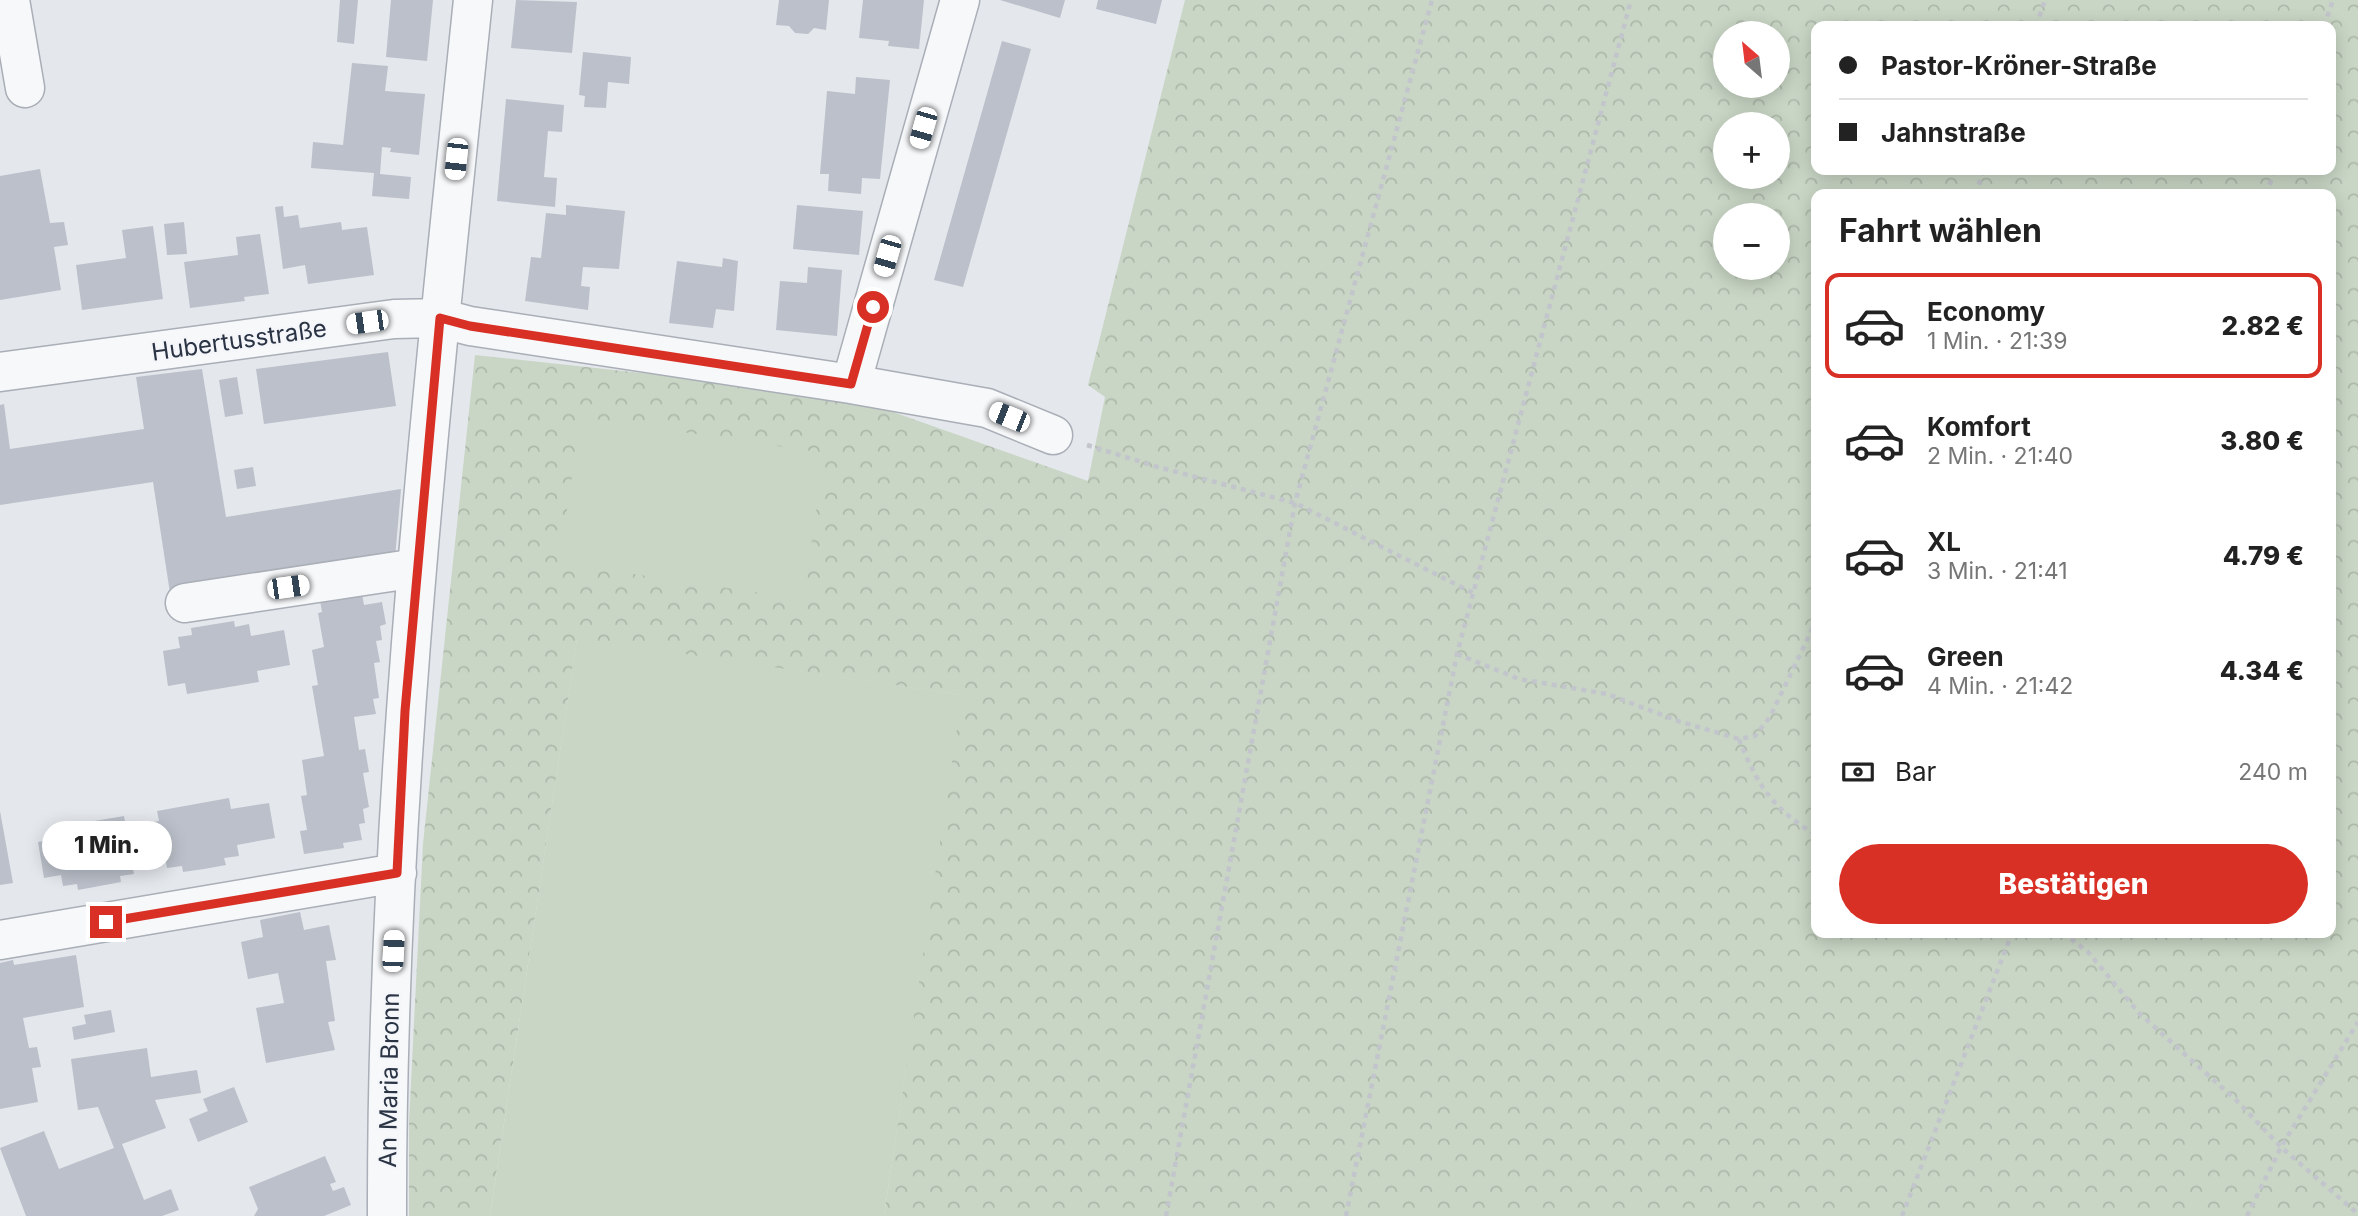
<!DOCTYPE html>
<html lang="de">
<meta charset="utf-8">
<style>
:root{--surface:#fff;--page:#f6f6f6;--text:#222;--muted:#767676;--line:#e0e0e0;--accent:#d93025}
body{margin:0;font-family:Inter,sans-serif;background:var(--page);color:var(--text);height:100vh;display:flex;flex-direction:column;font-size:26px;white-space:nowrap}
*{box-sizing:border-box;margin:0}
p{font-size:23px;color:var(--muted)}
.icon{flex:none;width:38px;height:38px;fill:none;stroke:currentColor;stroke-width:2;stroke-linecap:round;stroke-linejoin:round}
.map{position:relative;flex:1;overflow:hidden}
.drawer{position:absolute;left:1811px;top:189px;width:525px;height:749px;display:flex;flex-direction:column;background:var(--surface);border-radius:14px;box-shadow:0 4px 18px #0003}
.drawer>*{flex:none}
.hud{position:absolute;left:1811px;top:21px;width:525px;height:154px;border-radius:14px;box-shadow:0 4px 18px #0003;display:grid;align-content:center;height:154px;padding:0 28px;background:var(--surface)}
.needle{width:46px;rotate:332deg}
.fabs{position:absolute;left:1713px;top:21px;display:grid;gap:14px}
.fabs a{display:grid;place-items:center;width:77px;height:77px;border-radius:50%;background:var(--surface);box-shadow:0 4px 18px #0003;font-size:35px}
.end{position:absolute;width:32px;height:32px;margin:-16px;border:9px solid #d93025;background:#fff;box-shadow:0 0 0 4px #fff}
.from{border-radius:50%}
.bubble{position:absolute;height:49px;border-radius:24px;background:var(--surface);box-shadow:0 4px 18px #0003;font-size:23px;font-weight:800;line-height:49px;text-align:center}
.car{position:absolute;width:21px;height:42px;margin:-21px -10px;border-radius:9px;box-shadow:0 0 5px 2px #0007;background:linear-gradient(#fff 24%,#345 0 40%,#fff 0 76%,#345 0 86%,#fff 0)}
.hud b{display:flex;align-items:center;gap:24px;height:66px;font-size:26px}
.hud b+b{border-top:2px solid var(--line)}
.hud i{width:18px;height:18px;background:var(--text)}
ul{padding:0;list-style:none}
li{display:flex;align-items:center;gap:21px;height:105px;margin:0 14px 10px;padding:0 14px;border:4px solid transparent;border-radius:14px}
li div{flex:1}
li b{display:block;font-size:26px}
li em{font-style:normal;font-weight:800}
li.on{border-color:var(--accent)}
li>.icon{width:63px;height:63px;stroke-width:1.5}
h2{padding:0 28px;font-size:32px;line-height:84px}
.pay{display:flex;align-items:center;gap:18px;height:77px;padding:0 28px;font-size:26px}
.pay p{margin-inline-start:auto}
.button{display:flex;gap:14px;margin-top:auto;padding:14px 28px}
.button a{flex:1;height:80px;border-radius:42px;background:var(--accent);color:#fff;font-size:28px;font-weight:800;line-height:80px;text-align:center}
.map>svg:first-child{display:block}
.forest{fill:url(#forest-crowns);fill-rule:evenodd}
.garden{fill:#c9d6c5}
.building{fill:#bbc0ca}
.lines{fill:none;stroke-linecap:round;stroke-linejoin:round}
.minor-casing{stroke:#a9aeb7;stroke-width:41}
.path{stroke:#c2c5cb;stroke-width:4.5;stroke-dasharray:5 5;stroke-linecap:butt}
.minor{stroke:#f7f8fa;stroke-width:38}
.route{stroke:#d93025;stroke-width:9}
.labels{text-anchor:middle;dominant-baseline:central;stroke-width:5;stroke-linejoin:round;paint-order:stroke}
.street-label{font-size:24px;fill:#2b3445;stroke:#f4f6f9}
</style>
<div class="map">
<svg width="2358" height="1216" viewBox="0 0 2358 1216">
<defs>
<pattern id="forest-crowns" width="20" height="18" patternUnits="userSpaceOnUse" patternTransform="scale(1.75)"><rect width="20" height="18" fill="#c9d6c5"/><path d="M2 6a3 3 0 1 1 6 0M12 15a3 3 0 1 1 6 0" fill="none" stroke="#adb8ab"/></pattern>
</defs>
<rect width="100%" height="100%" fill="#e4e7ec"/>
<path class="forest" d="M1185 0H2358V1216H884L961 695 577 639 490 1216H409V1123L423 844 475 355 845 395 1088 481 1105 397 1088 385ZM1816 26H2331V170H1816ZM1726 33H1778V86H1726ZM1726 124H1778V177H1726ZM1816 194H2331V933H1816ZM1726 215H1778V268H1726Z"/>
<path class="garden" d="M581 417 825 453 803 599 559 563Z
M577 638 962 695 884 1216H490Z"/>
<path class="building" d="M340 0H358L354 44 337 42Z
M391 0H433L427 61 386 57Z
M516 0 577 2 572 53 511 48Z
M779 0H829L826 30 814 28 808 34 795 33 789 26 776 25Z
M863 0H924L919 49 888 46 889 41 859 38Z
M1000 0H1065L1060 18Z
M1098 0H1162L1156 24 1096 9Z
M1002 41 1031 49 963 287 934 280Z
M583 52 631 57 629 84 608 82 606 108 584 107 585 96 579 95Z
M352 63 388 66 385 91 425 94 419 155 390 152 391 148 382 147 380 174 411 177 409 199 372 196 374 173 311 168 313 142 343 145Z
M856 77 890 80 880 179 862 178 861 194 828 191 829 174H820L827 91 855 94Z
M506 99 564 105 562 132 548 131 544 177 557 178 555 207 497 201Z
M40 169 50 223 64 222 68 245 54 247 61 290 0 300V176Z
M566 205 625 211 619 269 583 267 581 286 590 287 588 310 525 301 531 257 541 258 546 213 566 215Z
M797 205 863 211 859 255 793 249Z
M283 206 284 217 298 215 300 228 341 222 342 230 367 227 374 275 308 284 305 265 283 269 275 207Z
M184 222 187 254 167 255 164 224Z
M153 226 163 299 82 310 76 265 126 258 122 230Z
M260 234 269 294 244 297 245 301 190 308 184 262 238 255 236 237Z
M723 258 738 261 734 311 716 309 713 328 669 323 677 261 722 267Z
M808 267 842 270 837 336 776 330 780 281 807 283Z
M388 352 396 406 264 424 256 369Z
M202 369 226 517 401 489 395 558 170 593 153 482 0 505V405L4 404 10 449 144 429 136 377Z
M237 377 243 414 225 417 219 380Z
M253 467 256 486 237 489 234 470Z
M361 588 364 605 382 602 386 624 380 626 382 640 376 641 380 662 374 663 379 698 373 699 376 714 354 717 359 750 365 749 369 772 363 773 369 807 363 809 365 823 359 824 362 840 343 843 344 848 304 854 300 831 307 830 301 796 307 795 302 760 324 756 312 686 318 685 312 650 324 647 318 613 322 612 319 595Z
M234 621 235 627 249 624 251 636 284 630 290 665 257 671 259 682 187 694 185 683 168 686 163 651 180 648 178 637 192 635 191 628Z
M229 798 231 809 269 803 275 838 237 845 239 856 224 858 226 865 204 869 183 872 182 866 167 868 165 857 149 860 132 863 134 874 120 876 121 882 78 890 77 884 63 886 61 875 44 878 38 842 55 839 53 828 124 816 126 827 143 824 159 821 157 811Z
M0 811 13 883 0 885Z
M300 912 304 930 329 925 336 960 326 961 335 1021 328 1022 335 1050 266 1063 256 1008 284 1003 278 973 248 979 241 942 263 937 260 920Z
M76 955 84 1007 23 1018 29 1048 37 1047 41 1067 32 1068 38 1102 0 1109V963L13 960 14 965Z
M111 1010 115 1032 74 1040 72 1027 86 1024 84 1015Z
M147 1048 151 1077 197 1070 201 1093 155 1100 166 1128 122 1144 144 1200 171 1189 179 1210 162 1216H26L0 1148 44 1131 59 1169 114 1148 98 1107 78 1110 71 1059Z
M234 1087 248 1122 198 1142 189 1119 208 1111 203 1099Z
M325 1156 336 1182 330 1184 333 1191 344 1187 351 1205 324 1216H254L258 1209 249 1187Z"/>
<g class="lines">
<defs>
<path id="minor" d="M10 0 25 88
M0 372 394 319 440 318 470 326 851 384 987 408 1053 435
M851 384 960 0
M185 603 417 568
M0 940 397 873
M387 1216C386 809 431 404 473 0"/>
</defs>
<use href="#minor" class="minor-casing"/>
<path class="path" d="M2036 26 2045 0
M2324 26 2333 0
M1975 194 1984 170
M2266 194 2275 170
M1087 445 1154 466 1295 503 1473 593
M1457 654 1519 679 1607 694 1678 721 1739 739 1755 736 1770 717 1816 621
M1739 739C1757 785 1773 809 1816 835
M2063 933 2088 952 2139 1013 2237 1101 2281 1147 2358 1214
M1166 1216 1295 503 1432 0
M1346 1216 1457 654 1631 0
M1902 1216 2012 933
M2247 1216 2281 1147 2358 1022"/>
<use href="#minor" class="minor"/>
</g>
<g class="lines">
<path class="route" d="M106 922 397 873 405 711 440 318 470 326 851 384 873 307"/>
</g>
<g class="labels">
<g class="street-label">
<text transform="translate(239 340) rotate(-8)">Hubertusstraße</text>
<text transform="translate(389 1080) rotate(-89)">An Maria Bronn</text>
</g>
</g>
</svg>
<div class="fabs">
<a><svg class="needle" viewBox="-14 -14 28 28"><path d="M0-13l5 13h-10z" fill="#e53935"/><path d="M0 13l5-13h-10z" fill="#767676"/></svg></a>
<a>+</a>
<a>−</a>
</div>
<i class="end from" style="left:873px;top:307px"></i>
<i class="end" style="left:106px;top:922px"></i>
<div class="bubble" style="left:42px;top:821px;width:130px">1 Min.</div>
<i class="car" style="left:923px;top:128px;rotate:196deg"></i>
<i class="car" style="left:456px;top:159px;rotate:186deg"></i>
<i class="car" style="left:887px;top:256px;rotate:196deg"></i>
<i class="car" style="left:367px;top:322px;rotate:262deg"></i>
<i class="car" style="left:1009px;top:417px;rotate:292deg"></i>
<i class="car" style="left:288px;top:587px;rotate:82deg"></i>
<i class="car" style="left:393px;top:951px;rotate:3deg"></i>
<div class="hud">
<b><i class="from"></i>Pastor-Kröner-Straße</b>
<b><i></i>Jahnstraße</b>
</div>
<section class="drawer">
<h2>Fahrt wählen</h2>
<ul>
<li class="on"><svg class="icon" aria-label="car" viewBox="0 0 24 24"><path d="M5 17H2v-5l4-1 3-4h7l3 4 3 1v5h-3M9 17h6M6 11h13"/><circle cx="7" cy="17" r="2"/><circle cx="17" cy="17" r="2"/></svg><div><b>Economy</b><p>1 Min. · 21:39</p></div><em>2.82 €</em></li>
<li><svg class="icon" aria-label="car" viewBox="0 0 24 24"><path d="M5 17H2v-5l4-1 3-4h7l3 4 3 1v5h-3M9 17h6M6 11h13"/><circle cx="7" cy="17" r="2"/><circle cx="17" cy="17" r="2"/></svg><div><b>Komfort</b><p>2 Min. · 21:40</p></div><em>3.80 €</em></li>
<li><svg class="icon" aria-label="car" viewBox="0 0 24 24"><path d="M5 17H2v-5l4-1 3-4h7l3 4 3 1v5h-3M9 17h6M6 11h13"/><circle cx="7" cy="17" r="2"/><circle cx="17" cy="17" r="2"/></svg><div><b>XL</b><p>3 Min. · 21:41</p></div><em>4.79 €</em></li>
<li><svg class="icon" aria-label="car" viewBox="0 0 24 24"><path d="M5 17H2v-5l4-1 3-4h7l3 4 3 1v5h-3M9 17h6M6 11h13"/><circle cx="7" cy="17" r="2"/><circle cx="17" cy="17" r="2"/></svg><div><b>Green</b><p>4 Min. · 21:42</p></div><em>4.34 €</em></li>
</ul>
<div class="pay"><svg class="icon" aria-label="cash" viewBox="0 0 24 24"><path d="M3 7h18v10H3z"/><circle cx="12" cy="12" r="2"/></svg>Bar<p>240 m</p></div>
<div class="button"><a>Bestätigen</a></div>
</section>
</div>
